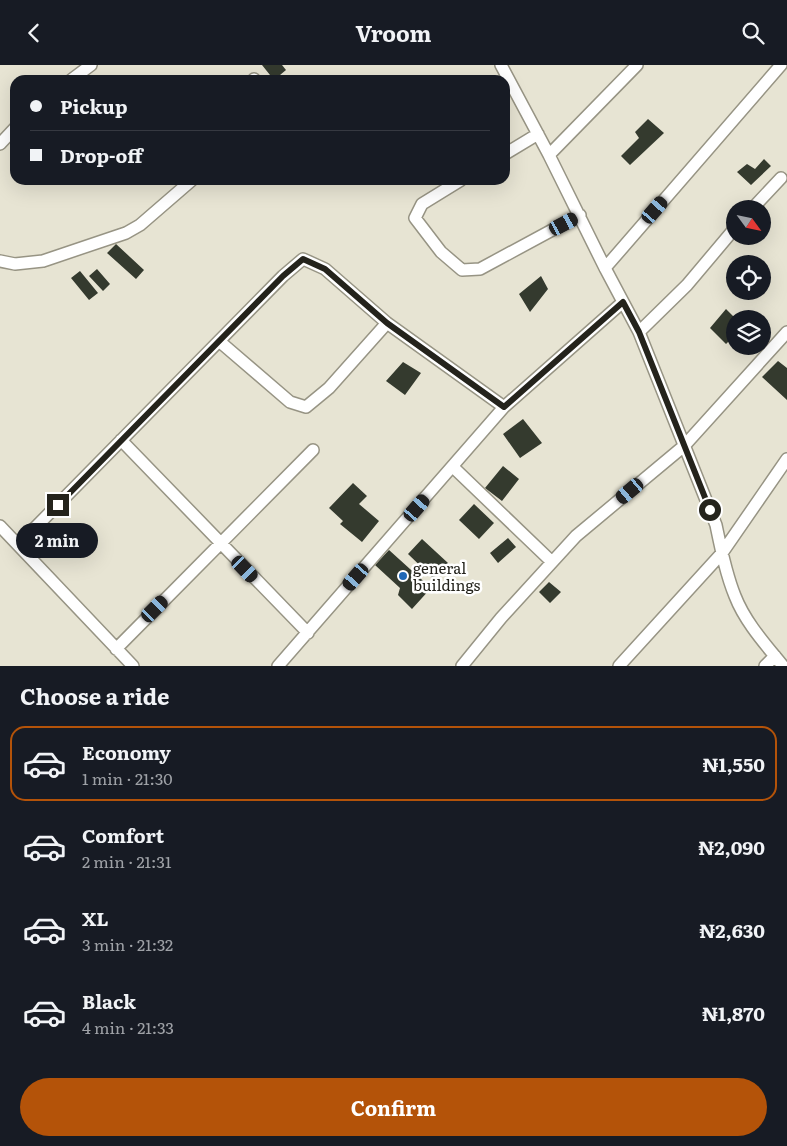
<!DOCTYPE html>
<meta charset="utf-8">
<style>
:root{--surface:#171b24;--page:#242831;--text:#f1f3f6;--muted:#9ea1a6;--line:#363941;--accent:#b45309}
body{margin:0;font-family:Literata,serif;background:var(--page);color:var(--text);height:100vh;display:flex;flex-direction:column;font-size:19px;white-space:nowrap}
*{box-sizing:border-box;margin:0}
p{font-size:16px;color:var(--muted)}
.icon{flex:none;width:28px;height:28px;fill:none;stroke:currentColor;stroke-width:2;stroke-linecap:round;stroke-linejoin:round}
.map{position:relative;height:601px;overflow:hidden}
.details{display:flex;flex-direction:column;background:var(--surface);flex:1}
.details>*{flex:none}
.top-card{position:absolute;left:10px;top:10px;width:500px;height:110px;border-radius:15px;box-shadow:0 5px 20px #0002;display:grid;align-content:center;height:110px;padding:0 20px;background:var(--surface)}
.needle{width:32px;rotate:123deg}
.controls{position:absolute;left:726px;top:135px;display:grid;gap:10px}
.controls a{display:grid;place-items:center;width:45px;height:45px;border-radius:50%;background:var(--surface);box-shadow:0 5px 20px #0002;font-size:25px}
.end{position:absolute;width:22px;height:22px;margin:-11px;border:6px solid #24231c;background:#fff;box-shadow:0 0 0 2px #fff}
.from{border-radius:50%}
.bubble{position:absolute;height:35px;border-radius:18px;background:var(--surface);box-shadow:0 5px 20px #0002;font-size:16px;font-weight:700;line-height:35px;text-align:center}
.car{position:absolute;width:15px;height:30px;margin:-15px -8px;border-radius:6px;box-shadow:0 0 4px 1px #0007;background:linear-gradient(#222 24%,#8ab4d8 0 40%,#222 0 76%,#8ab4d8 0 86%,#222 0)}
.top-card b{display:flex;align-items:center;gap:18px;height:48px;font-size:19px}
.top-card b+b{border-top:1px solid var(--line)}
.top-card i{width:12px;height:12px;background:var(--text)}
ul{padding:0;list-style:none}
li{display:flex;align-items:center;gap:15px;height:75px;margin:0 10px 8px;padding:0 10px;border:2px solid transparent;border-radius:15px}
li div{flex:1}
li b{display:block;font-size:19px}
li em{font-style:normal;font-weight:700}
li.on{border-color:var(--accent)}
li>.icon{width:45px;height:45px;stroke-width:1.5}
h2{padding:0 20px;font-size:22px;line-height:60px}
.primary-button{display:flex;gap:10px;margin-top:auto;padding:10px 20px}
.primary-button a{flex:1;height:58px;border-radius:30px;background:var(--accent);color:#fff;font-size:20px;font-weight:700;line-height:58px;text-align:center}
header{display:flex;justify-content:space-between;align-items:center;height:65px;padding:0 20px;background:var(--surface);font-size:22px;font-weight:700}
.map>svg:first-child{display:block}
.building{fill:#343a2e}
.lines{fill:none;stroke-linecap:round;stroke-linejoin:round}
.street-casing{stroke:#979484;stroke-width:14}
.street{stroke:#fff;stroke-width:11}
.route{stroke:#24231c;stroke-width:6}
.poi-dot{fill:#1e67b6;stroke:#fff;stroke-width:2}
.labels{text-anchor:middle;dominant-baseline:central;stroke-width:5;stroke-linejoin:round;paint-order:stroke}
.poi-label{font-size:15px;fill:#24231c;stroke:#fff;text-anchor:start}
</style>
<header><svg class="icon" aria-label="back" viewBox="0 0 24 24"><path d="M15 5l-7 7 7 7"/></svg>Vroom<svg class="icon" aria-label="search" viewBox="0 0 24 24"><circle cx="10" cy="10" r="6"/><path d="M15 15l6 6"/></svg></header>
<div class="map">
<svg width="787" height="601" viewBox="0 0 787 601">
<rect width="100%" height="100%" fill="#e7e4d3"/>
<path class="building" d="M262 0H282L286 5 274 15Z
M648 54 664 68 630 100 621 91 639 73 635 67Z
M764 94 771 101 751 120 737 107 747 99 755 104Z
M116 179 144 205 136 214 107 188Z
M97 204 110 219 103 226 89 211Z
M80 206 98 228 89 235 71 213Z
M541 211 548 224 530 247 519 229Z
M726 244 736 254 735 270 726 279 710 263Z
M778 296 787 303V335L762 312Z
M403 297 421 308 405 330 386 316Z
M523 354 542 378 520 393 503 369Z
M503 401 519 414 502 436 485 423Z
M353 418 367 431 359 439 379 456 362 477 340 459 343 456 329 443Z
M474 439 494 458 479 474 459 455Z
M508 473 516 482 498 498 490 488Z
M422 474 448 498 433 513 408 489Z
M389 485 431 523 412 544 398 530 400 523 375 500Z
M549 517 561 527 550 538 539 527Z"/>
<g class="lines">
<defs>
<path id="street" d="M501 0 549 90 605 203 639 267 716 460C721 484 726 509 735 531 745 557 766 580 783 601
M71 15 91 0
M254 15V14
M0 79 15 63
M505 89 538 69
M549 90 637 0
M461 115 422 139 415 153 441 187 462 205 480 204 580 150
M752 144 781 113
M0 196 15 199 43 196 126 168 140 160 192 115
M605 203 781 0
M639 267 687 220 735 163
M219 276 290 337 306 342 329 323 387 258
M121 375 308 568
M453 402 552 497
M0 461 133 601
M19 479 283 211 303 194 325 204 387 258 504 342
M116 584 313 385
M278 601 504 342 623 237
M462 601 501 553 576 471 684 381 787 267
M619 601 722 488 787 394
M765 601 775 591"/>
</defs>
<use href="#street" class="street-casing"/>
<use href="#street" class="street"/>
</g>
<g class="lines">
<path class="route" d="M58 440 283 211 303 194 325 204 387 258 504 342 623 237 639 267 710 445"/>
</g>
<circle class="poi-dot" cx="403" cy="511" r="5"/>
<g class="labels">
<g class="poi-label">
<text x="413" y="502">general<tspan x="413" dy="17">buildings</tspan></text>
</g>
</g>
</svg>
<div class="controls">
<a><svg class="needle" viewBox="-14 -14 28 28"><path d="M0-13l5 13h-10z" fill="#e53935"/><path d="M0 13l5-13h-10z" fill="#9ea1a6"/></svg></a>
<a><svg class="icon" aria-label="locate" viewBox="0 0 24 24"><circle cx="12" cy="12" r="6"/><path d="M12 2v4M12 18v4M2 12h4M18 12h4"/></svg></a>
<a><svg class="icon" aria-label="layers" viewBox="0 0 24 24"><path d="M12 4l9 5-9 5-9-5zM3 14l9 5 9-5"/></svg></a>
</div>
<i class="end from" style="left:710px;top:445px"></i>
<i class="end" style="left:58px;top:440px"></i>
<div class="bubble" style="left:16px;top:458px;width:82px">2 min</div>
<i class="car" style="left:655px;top:145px;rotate:41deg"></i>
<i class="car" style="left:564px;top:159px;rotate:62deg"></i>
<i class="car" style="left:630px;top:426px;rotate:230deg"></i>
<i class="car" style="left:417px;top:443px;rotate:41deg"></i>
<i class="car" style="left:245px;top:504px;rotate:136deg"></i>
<i class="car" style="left:356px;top:512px;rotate:221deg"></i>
<i class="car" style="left:155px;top:544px;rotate:45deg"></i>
<div class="top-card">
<b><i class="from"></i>Pickup</b>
<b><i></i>Drop-off</b>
</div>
</div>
<section class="details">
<h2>Choose a ride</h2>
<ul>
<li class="on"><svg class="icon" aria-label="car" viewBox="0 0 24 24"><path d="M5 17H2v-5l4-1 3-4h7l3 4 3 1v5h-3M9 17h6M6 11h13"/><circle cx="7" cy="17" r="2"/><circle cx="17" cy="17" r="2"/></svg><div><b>Economy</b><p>1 min · 21:30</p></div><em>₦1,550</em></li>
<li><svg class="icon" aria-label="car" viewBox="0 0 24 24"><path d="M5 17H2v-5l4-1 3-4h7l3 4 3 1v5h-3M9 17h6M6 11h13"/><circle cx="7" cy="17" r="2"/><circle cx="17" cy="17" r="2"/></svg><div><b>Comfort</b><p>2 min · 21:31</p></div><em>₦2,090</em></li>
<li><svg class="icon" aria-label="car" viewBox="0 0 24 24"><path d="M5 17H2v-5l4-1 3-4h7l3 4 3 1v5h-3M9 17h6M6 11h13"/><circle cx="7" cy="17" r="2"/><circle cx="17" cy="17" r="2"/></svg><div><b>XL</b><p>3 min · 21:32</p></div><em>₦2,630</em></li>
<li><svg class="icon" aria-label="car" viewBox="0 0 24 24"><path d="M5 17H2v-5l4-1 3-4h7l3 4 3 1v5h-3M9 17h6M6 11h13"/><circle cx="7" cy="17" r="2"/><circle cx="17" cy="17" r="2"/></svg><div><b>Black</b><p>4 min · 21:33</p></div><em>₦1,870</em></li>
</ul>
<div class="primary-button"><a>Confirm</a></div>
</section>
